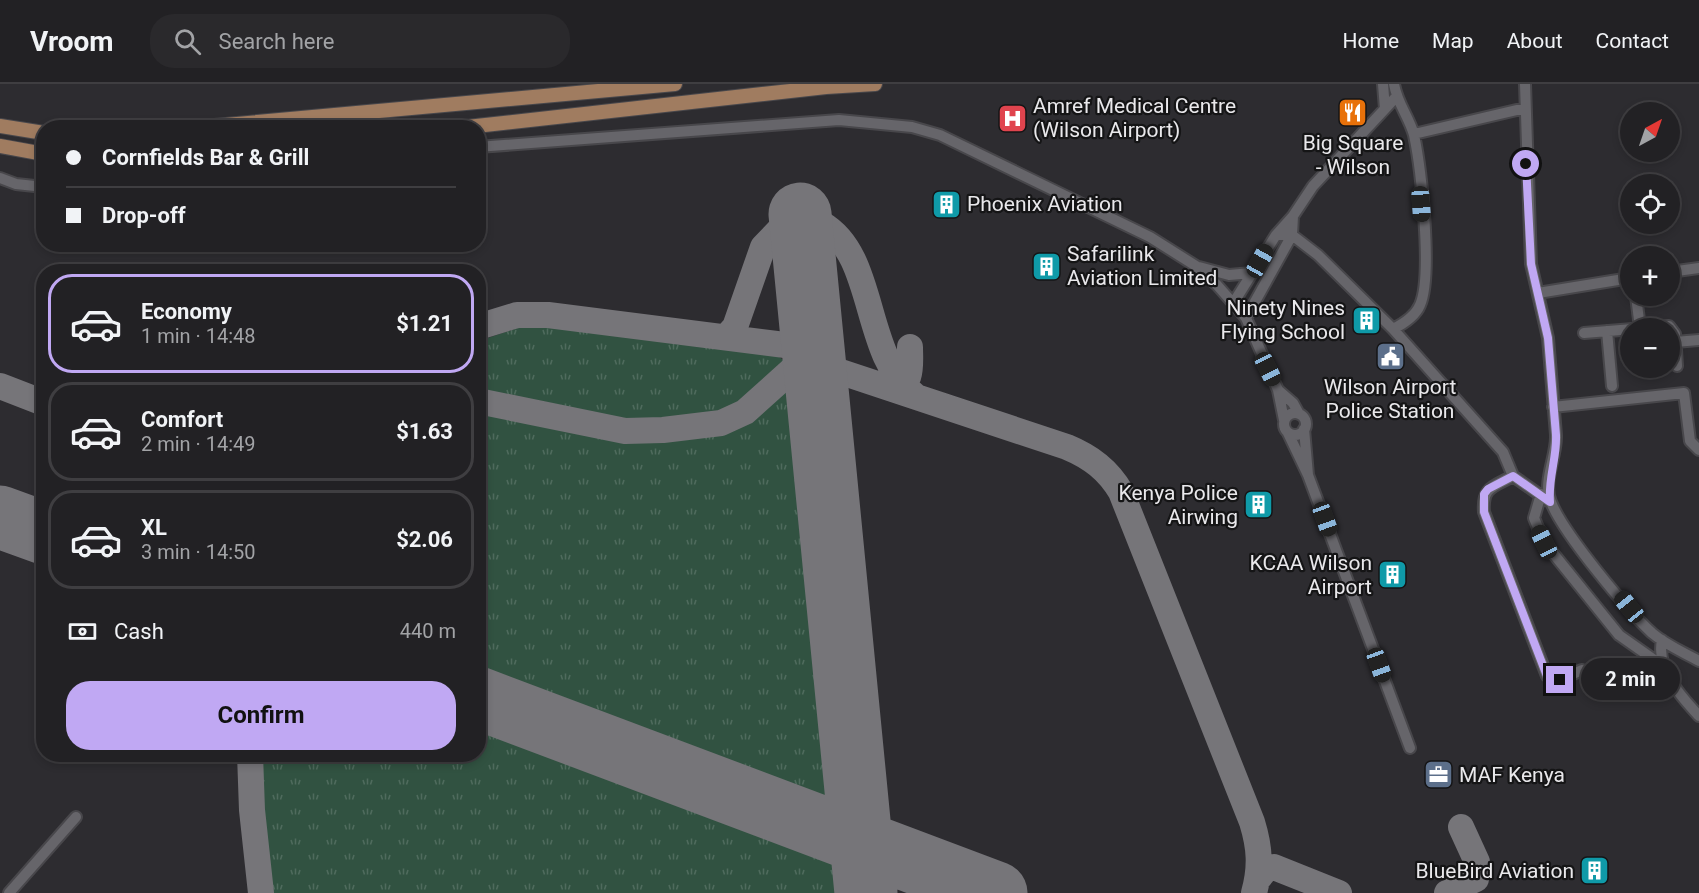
<!DOCTYPE html>
<meta charset="utf-8">
<style>
:root{--surface:#222124;--page:#2a292c;--text:#f1f3f6;--muted:#a2a3a6;--line:#3f3e41;--accent:#c0a8f3}
body{margin:0;font-family:Roboto,sans-serif;background:var(--page);color:var(--text);height:100vh;display:flex;flex-direction:column;font-size:22px;white-space:nowrap}
*{box-sizing:border-box;margin:0}
p{font-size:20px;color:var(--muted)}
.icon{flex:none;width:33px;height:33px;fill:none;stroke:currentColor;stroke-width:2;stroke-linecap:round;stroke-linejoin:round}
.map{position:relative;flex:1;overflow:hidden}
.details{position:absolute;left:36px;top:180px;width:450px;height:498px;display:flex;flex-direction:column;background:var(--surface);border-radius:24px;box-shadow:0 3px 9px #0003,0 0 0 2px var(--line)}
.details>*{flex:none}
.hud{position:absolute;left:36px;top:36px;width:450px;height:132px;border-radius:24px;box-shadow:0 3px 9px #0003,0 0 0 2px var(--line);display:grid;align-content:center;height:132px;padding:0 30px;background:var(--surface)}
.needle{width:39px;rotate:40deg}
.controls{position:absolute;left:1620px;top:18px;display:grid;gap:12px}
.controls a{display:grid;place-items:center;width:60px;height:60px;border-radius:50%;background:var(--surface);box-shadow:0 3px 9px #0003,0 0 0 2px var(--line);font-size:30px}
.end{position:absolute;width:27px;height:27px;margin:-14px;border:8px solid #c0a8f3;background:#111;box-shadow:0 0 0 3px #111}
.from{border-radius:50%}
.bubble{position:absolute;height:42px;border-radius:21px;background:var(--surface);box-shadow:0 3px 9px #0003,0 0 0 2px var(--line);font-size:20px;font-weight:700;line-height:42px;text-align:center}
.car{position:absolute;width:18px;height:36px;margin:-18px -9px;border-radius:8px;box-shadow:0 0 4px 2px #0007;background:linear-gradient(#222 24%,#8ab4d8 0 40%,#222 0 76%,#8ab4d8 0 86%,#222 0)}
.hud b{display:flex;align-items:center;gap:21px;height:57px;font-size:22px}
.hud b+b{border-top:2px solid var(--line)}
.hud i{width:15px;height:15px;background:var(--text)}
ul{padding:10px 0 0;list-style:none}
li{display:flex;align-items:center;gap:18px;height:99px;margin:0 12px 9px;padding:0 18px;border:3px solid var(--line);border-radius:24px}
li div{flex:1}
li b{display:block;font-size:22px}
li em{font-style:normal;font-weight:700}
li.active{border-color:var(--accent)}
li>.icon{width:54px;height:54px;stroke-width:1.5}
.pay{display:flex;align-items:center;gap:15px;height:66px;padding:0 30px;font-size:22px}
.pay p{margin-inline-start:auto}
.primary-button{display:flex;gap:12px;margin-top:auto;padding:12px 30px}
.primary-button a{flex:1;height:69px;border-radius:24px;background:var(--accent);color:#111;font-size:24px;font-weight:700;line-height:69px;text-align:center}
header{display:flex;align-items:center;gap:36px;box-sizing:border-box;height:84px;padding:0 30px;background:var(--surface);border-bottom:2px solid var(--line)}
header strong{font-size:28px}
nav{display:flex;gap:33px;margin-inline-start:auto;font-size:21px}
.search{width:420px;height:54px;background:var(--page);display:flex;align-items:center;gap:15px;box-sizing:border-box;padding:0 21px;border-radius:24px;color:var(--muted);font-size:22px}
.map>svg:first-child{display:block}
.grass{fill:url(#grass-tufts)}
.lines{fill:none;stroke-linecap:round;stroke-linejoin:round}
.taxiway{stroke:#767579;stroke-width:26}
.runway{stroke:#767579;stroke-width:63}
.minor-casing{stroke:#48474b;stroke-width:14}
.major-casing{stroke:#48474b;stroke-width:16}
.minor{stroke:#66656a;stroke-width:10}
.major{stroke:#a07c60;stroke-width:14}
.route{stroke:#c0a8f3;stroke-width:8}
.labels{text-anchor:middle;dominant-baseline:central;stroke-width:4.5;stroke-linejoin:round;paint-order:stroke}
.poi-label{font-size:21px;fill:#e9e8eb;stroke:#151516;text-anchor:start}
</style>
<header>
<strong>Vroom</strong>
<div class="search"><svg class="icon" aria-label="search" viewBox="0 0 24 24"><circle cx="10" cy="10" r="6"/><path d="M15 15l6 6"/></svg>Search here</div>
<nav><a>Home</a><a>Map</a><a>About</a><a>Contact</a></nav>
</header>
<div class="map">
<svg width="1699" height="809" viewBox="0 0 1699 809">
<defs>
<pattern id="grass-tufts" width="24" height="20" patternUnits="userSpaceOnUse" patternTransform="scale(1.5)"><rect width="24" height="20" fill="#315241"/><path d="M3 7l-1-3M5 7V3M7 7l1-3M15 17l-1-3M17 17v-4M19 17l1-3" fill="none" stroke="#4f6b5d"/></pattern>
</defs>
<rect width="100%" height="100%" fill="#2d2c30"/>
<path class="grass" d="M526 241 749 265C769 269 785 270 794 290L831 710 827 718 821 723 479 595V257Z
M479 636 835 776 839 809H270L263 768 262 671 478 670Z"/>
<g class="lines">
<path class="taxiway" d="M822 140C877 172 862 269 913 310
M478 243 517 231H548L793 262 804 275 817 308
M726 253 735 243 763 163 785 140
M0 302 44 319
M891 303C914 304 910 279 910 263
M817 308C821 298 825 286 838 287L1067 363C1091 373 1108 386 1121 408L1252 738C1260 764 1261 783 1254 809
M478 317 625 347 663 346 721 339 745 328 804 275
M250 670 252 726 261 809
M1258 795 1267 784 1274 783 1339 809
M1447 809 1476 795 1477 778 1461 743"/>
<path class="runway" d="M800 130 866 809
M0 433 44 449
M478 614 996 809"/>
<defs>
<path id="minor" d="M1383 0 1385 25
M1525 0 1531 180 1548 254 1556 351C1557 372 1542 398 1551 418 1563 449 1627 526 1652 549 1666 561 1683 568 1699 577
M1414 50 1525 24
M478 63 839 36 912 43 940 51 1150 153 1196 182 1217 201 1246 234 1278 306
M0 94 16 100 44 103
M1276 151H1292L1318 171 1393 245 1503 368 1513 392 1550 418
M1199 183 1229 191 1252 189
M1670 188 1699 184
M1538 209 1630 194
M1636 212 1640 244
M1234 218 1276 151 1293 132 1313 102 1396 13
M1246 234 1292 151 1293 132
M1393 245C1403 240 1415 233 1420 221 1433 192 1421 84 1414 51 1409 33 1397 19 1394 0
M1607 247 1612 302
M1584 249 1669 242 1675 250 1677 282
M1675 258 1699 256
M1553 323 1684 309 1690 357 1699 366
M1284 340a11 11 0 1 1 22 0a11 11 0 1 1-22 0Z
M1284 336 1278 306 1293 319 1299 330
M1288 349 1308 391 1304 345
M1308 391 1410 664
M1513 392C1493 403 1482 403 1484 428L1547 592 1555 598 1582 586
M1541 410 1534 434 1544 458 1619 551 1663 582
M1662 556C1656 586 1680 611 1699 632
M9 809 76 733"/>
<path id="major" d="M0 42 44 49
M192 44 675 0
M458 44 826 3 875 0
M0 62 44 70"/>
</defs>
<use href="#minor" class="minor-casing"/>
<use href="#major" class="major-casing"/>
<use href="#minor" class="minor"/>
<use href="#major" class="major"/>
</g>
<g class="lines">
<path class="route" d="M1526 80 1531 180 1548 254 1556 351C1557 374 1548 394 1550 418L1513 392 1488 405 1484 410V428L1547 592 1553 598 1560 596"/>
</g>
<defs>
<symbol id="restaurant-square" viewBox="-11 -11 22 22"><rect x="-9" y="-9" width="18" height="18" rx="4" fill="#e8710a" stroke="#151516"/><path d="M-5-6h1v4h1v-4h1v4h1v-4h1v5L-1.5 .5V6h-2V.5L-5-1ZM5-6V6H3V1.5H1.5Q1.5-4 5-6Z" fill="#fff"/></symbol>
<symbol id="hospital-square" viewBox="-11 -11 22 22"><rect x="-9" y="-9" width="18" height="18" rx="4" fill="#e0444e" stroke="#151516"/><path d="M-5-5h3v3.5h4V-5h3V5h-3V1.5h-4V5h-3Z" fill="#fff"/></symbol>
<symbol id="building-square" viewBox="-11 -11 22 22"><rect x="-9" y="-9" width="18" height="18" rx="4" fill="#0f9aa8" stroke="#151516"/><path d="M-4-6H4V6H1V3H-1V6H-4ZM-2.5-4.3h1.7v1.8h-1.7ZM.8-4.3h1.7v1.8H.8ZM-2.5-1h1.7V.8h-1.7ZM.8-1h1.7V.8H.8Z" fill="#fff"/></symbol>
<symbol id="civic-square" viewBox="-11 -11 22 22"><rect x="-9" y="-9" width="18" height="18" rx="4" fill="#5c6f8a" stroke="#151516"/><path d="M-.6-6.5H3V-4.5H.6V-3L4-1V1h2V6H-6V1h2V-1L-.6-3ZM-1.2 2.5V6h2.4V2.5Z" fill="#fff"/></symbol>
<symbol id="office-square" viewBox="-11 -11 22 22"><rect x="-9" y="-9" width="18" height="18" rx="4" fill="#5c6f8a" stroke="#151516"/><path d="M-6-3h4V-5.5h4V-3h4V5H-6ZM-1-4.5V-3h2v-1.5ZM-6 0V1H6V0Z" fill="#fff"/></symbol>
</defs>
<g fill-rule="evenodd">
<use href="#restaurant-square" x="1336" y="12" width="33" height="33"/>
<use href="#hospital-square" x="996" y="18" width="33" height="33"/>
<use href="#building-square" x="930" y="104" width="33" height="33"/>
<use href="#building-square" x="1030" y="166" width="33" height="33"/>
<use href="#building-square" x="1350" y="220" width="33" height="33"/>
<use href="#civic-square" x="1374" y="256" width="33" height="33"/>
<use href="#building-square" x="1242" y="404" width="33" height="33"/>
<use href="#building-square" x="1376" y="474" width="33" height="33"/>
<use href="#office-square" x="1422" y="674" width="33" height="33"/>
<use href="#building-square" x="1578" y="770" width="33" height="33"/>
</g>
<g class="labels">
<g class="poi-label">
<text x="1033" y="22">Amref Medical Centre<tspan x="1033" dy="24">(Wilson Airport)</tspan></text>
<text x="1353" y="59" text-anchor="middle">Big Square<tspan x="1353" dy="24">- Wilson</tspan></text>
<text x="967" y="120">Phoenix Aviation</text>
<text x="1067" y="170">Safarilink<tspan x="1067" dy="24">Aviation Limited</tspan></text>
<text x="1345" y="224" text-anchor="end">Ninety Nines<tspan x="1345" dy="24">Flying School</tspan></text>
<text x="1390" y="303" text-anchor="middle">Wilson Airport<tspan x="1390" dy="24">Police Station</tspan></text>
<text x="1238" y="409" text-anchor="end">Kenya Police<tspan x="1238" dy="24">Airwing</tspan></text>
<text x="1372" y="479" text-anchor="end">KCAA Wilson<tspan x="1372" dy="24">Airport</tspan></text>
<text x="1459" y="691">MAF Kenya</text>
<text x="1574" y="787" text-anchor="end">BlueBird Aviation</text>
</g>
</g>
</svg>
<div class="controls">
<a><svg class="needle" viewBox="-14 -14 28 28"><path d="M0-13l5 13h-10z" fill="#e53935"/><path d="M0 13l5-13h-10z" fill="#a2a3a6"/></svg></a>
<a><svg class="icon" aria-label="locate" viewBox="0 0 24 24"><circle cx="12" cy="12" r="6"/><path d="M12 2v4M12 18v4M2 12h4M18 12h4"/></svg></a>
<a>+</a>
<a>−</a>
</div>
<i class="end from" style="left:1526px;top:80px"></i>
<i class="end" style="left:1560px;top:596px"></i>
<div class="bubble" style="left:1581px;top:574px;width:99px">2 min</div>
<i class="car" style="left:1421px;top:120px;rotate:176deg"></i>
<i class="car" style="left:1260px;top:177px;rotate:29deg"></i>
<i class="car" style="left:1268px;top:285px;rotate:154deg"></i>
<i class="car" style="left:1325px;top:435px;rotate:160deg"></i>
<i class="car" style="left:1544px;top:458px;rotate:334deg"></i>
<i class="car" style="left:1629px;top:523px;rotate:321deg"></i>
<i class="car" style="left:1379px;top:581px;rotate:160deg"></i>
<div class="hud">
<b><i class="from"></i>Cornfields Bar &amp; Grill</b>
<b><i></i>Drop-off</b>
</div>
<section class="details">
<ul>
<li class="active"><svg class="icon" aria-label="car" viewBox="0 0 24 24"><path d="M5 17H2v-5l4-1 3-4h7l3 4 3 1v5h-3M9 17h6M6 11h13"/><circle cx="7" cy="17" r="2"/><circle cx="17" cy="17" r="2"/></svg><div><b>Economy</b><p>1 min · 14:48</p></div><em>$1.21</em></li>
<li><svg class="icon" aria-label="car" viewBox="0 0 24 24"><path d="M5 17H2v-5l4-1 3-4h7l3 4 3 1v5h-3M9 17h6M6 11h13"/><circle cx="7" cy="17" r="2"/><circle cx="17" cy="17" r="2"/></svg><div><b>Comfort</b><p>2 min · 14:49</p></div><em>$1.63</em></li>
<li><svg class="icon" aria-label="car" viewBox="0 0 24 24"><path d="M5 17H2v-5l4-1 3-4h7l3 4 3 1v5h-3M9 17h6M6 11h13"/><circle cx="7" cy="17" r="2"/><circle cx="17" cy="17" r="2"/></svg><div><b>XL</b><p>3 min · 14:50</p></div><em>$2.06</em></li>
</ul>
<div class="pay"><svg class="icon" aria-label="cash" viewBox="0 0 24 24"><path d="M3 7h18v10H3z"/><circle cx="12" cy="12" r="2"/></svg>Cash<p>440 m</p></div>
<div class="primary-button"><a>Confirm</a></div>
</section>
</div>
